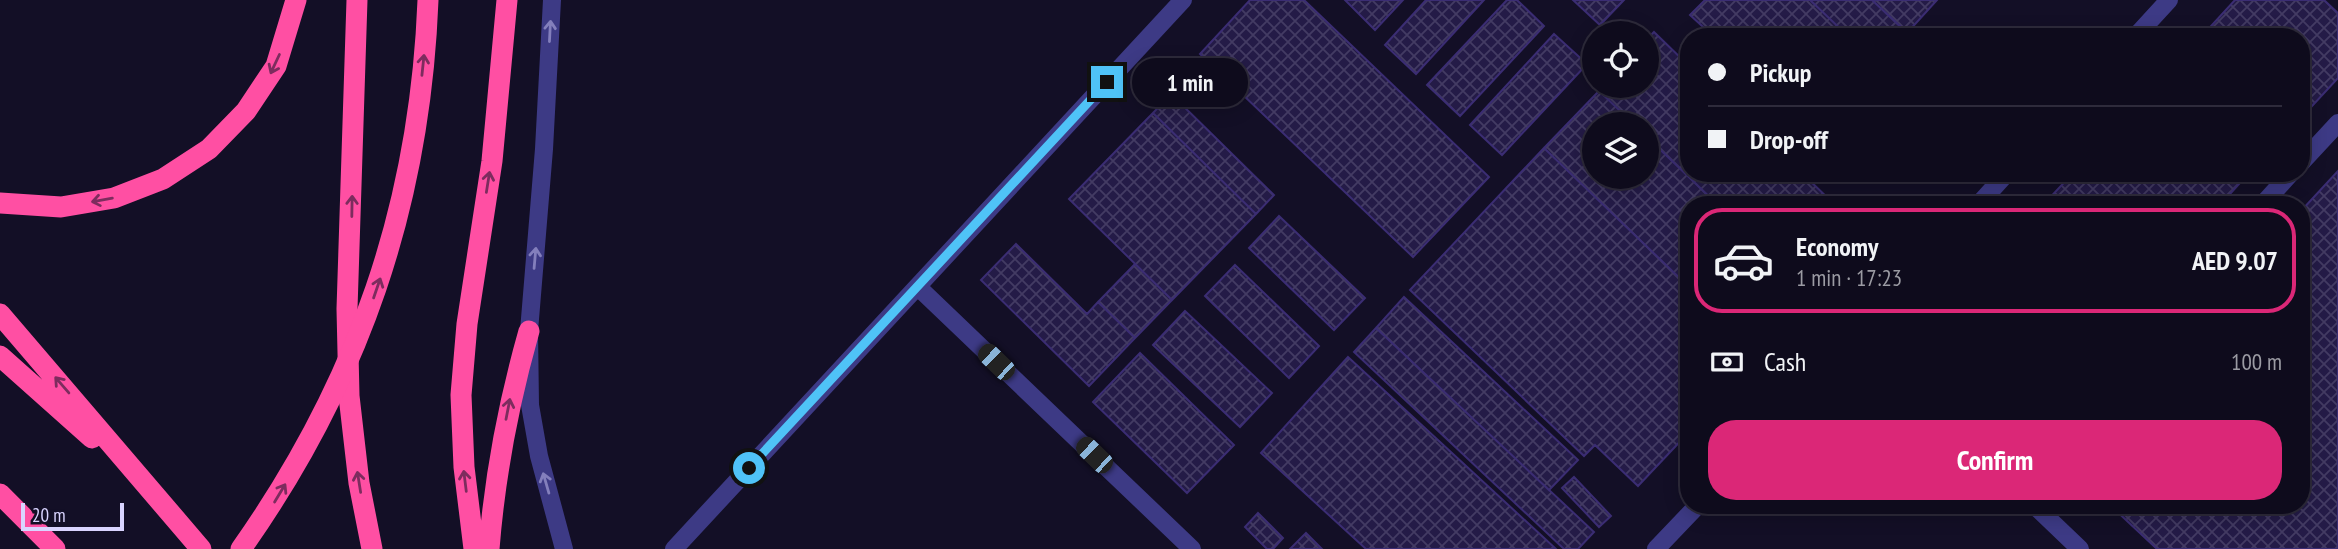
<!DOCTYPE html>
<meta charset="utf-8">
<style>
:root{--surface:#0e0b1c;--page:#1c1929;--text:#f1f3f6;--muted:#9b9ba3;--line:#2e2b3b;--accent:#db2777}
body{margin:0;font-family:"PT Sans Narrow",sans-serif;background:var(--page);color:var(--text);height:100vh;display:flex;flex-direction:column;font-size:26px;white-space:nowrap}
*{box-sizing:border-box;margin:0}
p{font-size:23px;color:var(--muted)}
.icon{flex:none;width:38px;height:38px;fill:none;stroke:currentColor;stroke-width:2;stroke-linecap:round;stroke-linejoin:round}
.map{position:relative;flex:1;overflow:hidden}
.panel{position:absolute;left:1680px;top:196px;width:630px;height:318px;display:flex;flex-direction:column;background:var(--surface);border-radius:28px;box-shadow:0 4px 18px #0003,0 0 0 2px var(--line)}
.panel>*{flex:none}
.hud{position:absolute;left:1680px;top:28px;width:630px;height:154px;border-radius:28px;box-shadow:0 4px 18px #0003,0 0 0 2px var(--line);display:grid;align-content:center;height:154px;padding:0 28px;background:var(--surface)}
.fabs{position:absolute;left:1582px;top:21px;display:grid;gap:14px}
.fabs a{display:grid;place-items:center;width:77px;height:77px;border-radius:50%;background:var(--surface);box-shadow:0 4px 18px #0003,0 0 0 2px var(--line);font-size:35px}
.scale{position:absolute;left:21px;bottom:18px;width:103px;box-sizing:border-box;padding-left:7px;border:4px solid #d9d4ff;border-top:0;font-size:19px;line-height:24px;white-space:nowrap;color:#d9d4ff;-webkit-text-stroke:5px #130f26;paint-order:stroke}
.end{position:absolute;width:32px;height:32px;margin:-16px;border:9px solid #4fc3f7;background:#111;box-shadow:0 0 0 4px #111}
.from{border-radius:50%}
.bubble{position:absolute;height:49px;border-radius:24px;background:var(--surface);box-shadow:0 4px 18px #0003,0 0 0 2px var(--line);font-size:23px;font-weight:700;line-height:49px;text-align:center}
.car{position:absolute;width:21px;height:42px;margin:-21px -10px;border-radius:9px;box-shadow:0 0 5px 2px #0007;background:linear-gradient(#222 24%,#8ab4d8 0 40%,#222 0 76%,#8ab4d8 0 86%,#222 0)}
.hud b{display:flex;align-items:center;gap:24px;height:66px;font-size:26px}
.hud b+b{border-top:2px solid var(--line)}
.hud i{width:18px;height:18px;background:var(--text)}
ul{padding:12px 0 0;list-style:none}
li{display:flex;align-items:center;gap:21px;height:105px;margin:0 14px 10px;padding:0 14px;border:4px solid transparent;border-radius:28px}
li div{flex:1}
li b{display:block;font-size:26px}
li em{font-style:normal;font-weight:700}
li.on{border-color:var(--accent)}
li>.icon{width:63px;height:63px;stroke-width:1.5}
.pay{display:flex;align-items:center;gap:18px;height:77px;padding:0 28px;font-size:26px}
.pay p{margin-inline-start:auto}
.action{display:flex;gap:14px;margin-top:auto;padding:14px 28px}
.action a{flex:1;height:80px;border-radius:28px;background:var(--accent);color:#fff;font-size:28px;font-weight:700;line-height:80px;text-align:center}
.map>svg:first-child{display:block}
.building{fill:url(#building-cross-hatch);stroke:#3b2d73;stroke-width:2}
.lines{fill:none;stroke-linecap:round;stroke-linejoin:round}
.lane{stroke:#3d3a85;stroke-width:18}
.street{stroke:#3d3a85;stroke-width:18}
.highway{stroke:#ff4fa3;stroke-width:21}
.highway-bridge{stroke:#ff4fa3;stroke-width:21}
.oneway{stroke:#837fbc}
.oneway2{stroke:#7d2c5e}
.route{stroke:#4fc3f7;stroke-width:9}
</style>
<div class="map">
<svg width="2338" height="549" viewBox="0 0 2338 549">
<defs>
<pattern id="building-cross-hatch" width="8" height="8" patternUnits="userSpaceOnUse" patternTransform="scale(1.75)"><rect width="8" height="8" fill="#241b47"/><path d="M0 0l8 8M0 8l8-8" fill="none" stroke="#433b63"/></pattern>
</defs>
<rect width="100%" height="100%" fill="#130f26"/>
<path class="building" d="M1250 0H1304L1489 177 1413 257 1200 54Z
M1345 0H1403L1375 30Z
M1426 0H1484L1416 74 1385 45Z
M1507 0H1517L1544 26 1460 116 1427 85Z
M1573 0H1624L1600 25Z
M1705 0H1810L1849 37H1714L1690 15Z
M1810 0H1872L1912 37H1849Z
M1872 0H1937L1907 33Z
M2235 0H2324L2338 13V78L2301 118V37H2201Z
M1654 32 1689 66V173H1802L1835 205H1718L1647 137V124H1634L1599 91 1603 86H1647V39Z
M1554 34 1587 64 1502 155 1470 125Z
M1599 91 1634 124H1594V177H1647V137L1718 205H1689V287L1544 148Z
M1171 94 1274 195 1256 214 1153 113Z
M1153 113 1256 214 1172 300 1069 199Z
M1544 148 1689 287V432L1638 486 1595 445 1584 456 1410 290Z
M2338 171V549H2157L2111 506H2301V211Z
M2073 173H2249L2220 205H2043Z
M1279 216 1365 298 1334 330 1249 248Z
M1016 244 1087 314 1098 302 1135 338 1089 386 981 280Z
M1135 264 1172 300 1135 338 1098 302Z
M1235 265 1319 346 1289 378 1205 296Z
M1404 297 1578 460 1549 490 1376 328Z
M1185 311 1272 393 1240 427 1153 345Z
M1376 328 1594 532 1578 549H1564L1354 352Z
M1140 353 1234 445 1187 493 1093 402Z
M1348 357 1556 549H1366L1261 453Z
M1574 477 1611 516 1599 527 1562 488Z
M1258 513 1283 538 1273 549H1267L1245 527Z
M1306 533 1322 549H1290Z"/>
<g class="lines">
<path class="lane" d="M2301 163 2338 123
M2262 205 2291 173"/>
<path class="street" d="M552 0 544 149 529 331 530 405 539 456 564 549
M2135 37 2169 0
M1978 205 2007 173
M918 287 1192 549
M2035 506 2080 549
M674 549 1183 0
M1656 549 1697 506"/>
<path class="highway" d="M357 0 347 309 349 396 359 483 372 549
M0 203 61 207 114 198 163 179 209 149 246 111 276 66 296 0
M0 314 201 549
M0 356 92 438
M0 494 55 549
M474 549 464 467 461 395 467 324 492 161 507 0
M489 549C495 473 508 405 529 331"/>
<path class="highway-bridge" d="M241 549C359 382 420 205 428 0"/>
</g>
<defs><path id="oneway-shaft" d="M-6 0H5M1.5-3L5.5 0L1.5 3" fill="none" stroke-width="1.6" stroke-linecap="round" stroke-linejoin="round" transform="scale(1.75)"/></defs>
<g class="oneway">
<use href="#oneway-shaft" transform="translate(550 31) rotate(-87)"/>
<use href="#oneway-shaft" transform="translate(535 258) rotate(-85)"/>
<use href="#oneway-shaft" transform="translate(546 483) rotate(-106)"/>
</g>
<g class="oneway2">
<use href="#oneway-shaft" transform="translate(275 64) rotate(115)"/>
<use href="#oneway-shaft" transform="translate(423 65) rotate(-84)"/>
<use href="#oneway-shaft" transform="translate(488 182) rotate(-81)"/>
<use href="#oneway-shaft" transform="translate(102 200) rotate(170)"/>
<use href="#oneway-shaft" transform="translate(352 206) rotate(-89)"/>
<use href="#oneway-shaft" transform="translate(377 288) rotate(-71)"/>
<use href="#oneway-shaft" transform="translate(62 385) rotate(-131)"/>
<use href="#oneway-shaft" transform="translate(508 409) rotate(-79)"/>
<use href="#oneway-shaft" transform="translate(465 481) rotate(-97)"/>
<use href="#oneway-shaft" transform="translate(359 482) rotate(-99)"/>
<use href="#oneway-shaft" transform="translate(280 493) rotate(-59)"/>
</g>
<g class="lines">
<path class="route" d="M749 468 1107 82"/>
</g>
</svg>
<div class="fabs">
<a><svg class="icon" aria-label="locate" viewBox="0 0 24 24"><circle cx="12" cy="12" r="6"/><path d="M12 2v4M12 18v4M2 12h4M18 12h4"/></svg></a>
<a><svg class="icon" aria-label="layers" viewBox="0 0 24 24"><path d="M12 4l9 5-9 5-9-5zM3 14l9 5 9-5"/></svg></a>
</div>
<div class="scale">20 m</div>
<i class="end from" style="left:749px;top:468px"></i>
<i class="end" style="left:1107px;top:82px"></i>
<div class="bubble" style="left:1132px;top:58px;width:116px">1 min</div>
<i class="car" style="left:996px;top:362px;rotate:314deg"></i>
<i class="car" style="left:1094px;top:455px;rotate:314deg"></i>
<div class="hud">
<b><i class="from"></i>Pickup</b>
<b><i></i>Drop-off</b>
</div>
<section class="panel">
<ul>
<li class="on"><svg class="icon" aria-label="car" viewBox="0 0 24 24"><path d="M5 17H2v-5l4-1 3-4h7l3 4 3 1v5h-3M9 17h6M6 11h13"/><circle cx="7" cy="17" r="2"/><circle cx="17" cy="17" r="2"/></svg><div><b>Economy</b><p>1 min · 17:23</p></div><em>AED 9.07</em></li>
</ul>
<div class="pay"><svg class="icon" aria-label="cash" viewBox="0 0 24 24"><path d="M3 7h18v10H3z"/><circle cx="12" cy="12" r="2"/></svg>Cash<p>100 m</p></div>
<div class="action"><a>Confirm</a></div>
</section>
</div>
